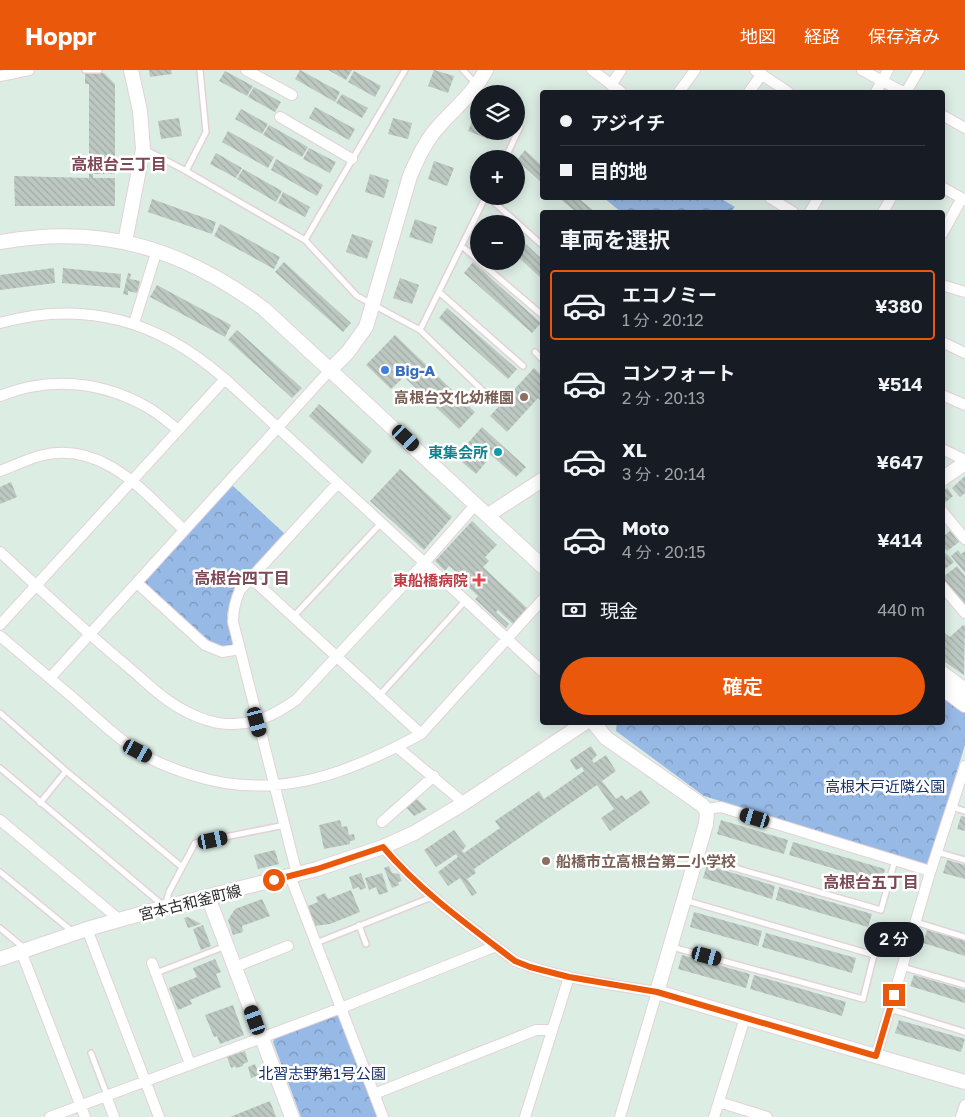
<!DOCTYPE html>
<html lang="ja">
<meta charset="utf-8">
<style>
:root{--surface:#171b24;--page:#242831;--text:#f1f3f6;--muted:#9ea1a6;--line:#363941;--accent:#ea580c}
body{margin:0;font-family:"Golos Text","Noto Sans JP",sans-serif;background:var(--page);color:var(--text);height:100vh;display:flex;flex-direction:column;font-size:19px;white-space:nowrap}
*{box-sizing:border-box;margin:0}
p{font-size:16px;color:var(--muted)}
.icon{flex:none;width:28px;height:28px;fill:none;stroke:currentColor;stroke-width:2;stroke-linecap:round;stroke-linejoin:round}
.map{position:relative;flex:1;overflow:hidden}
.panel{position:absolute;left:540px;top:140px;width:405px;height:515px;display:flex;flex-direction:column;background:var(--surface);border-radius:5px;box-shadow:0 2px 12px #0003}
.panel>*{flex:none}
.hud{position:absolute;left:540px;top:20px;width:405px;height:110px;border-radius:5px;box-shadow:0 2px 12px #0003;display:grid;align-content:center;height:110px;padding:0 20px;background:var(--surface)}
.controls{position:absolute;left:470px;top:15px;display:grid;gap:10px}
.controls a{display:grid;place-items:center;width:55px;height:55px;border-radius:50%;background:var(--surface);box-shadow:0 2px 12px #0003;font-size:25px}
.end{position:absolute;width:22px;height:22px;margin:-11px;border:6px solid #ea580c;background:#fff;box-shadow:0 0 0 2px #fff}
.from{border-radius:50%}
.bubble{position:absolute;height:35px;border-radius:18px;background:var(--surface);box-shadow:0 2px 12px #0003;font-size:16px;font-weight:600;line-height:35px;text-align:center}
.car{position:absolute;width:15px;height:30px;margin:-15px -8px;border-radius:6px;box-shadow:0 0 4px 1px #0007;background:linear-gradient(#222 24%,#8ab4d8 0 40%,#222 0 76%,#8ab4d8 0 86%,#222 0)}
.hud b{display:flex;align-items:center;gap:18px;height:48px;font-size:19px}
.hud b+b{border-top:1px solid var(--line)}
.hud i{width:12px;height:12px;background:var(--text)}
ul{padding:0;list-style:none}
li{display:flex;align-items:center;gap:15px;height:70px;margin:0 10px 8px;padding:0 10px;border:2px solid transparent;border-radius:5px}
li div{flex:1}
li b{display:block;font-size:19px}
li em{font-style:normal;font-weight:600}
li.selected{border-color:var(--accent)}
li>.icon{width:45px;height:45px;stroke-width:1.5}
h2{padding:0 20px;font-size:22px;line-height:60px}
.pay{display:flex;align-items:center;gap:12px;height:55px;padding:0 20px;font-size:19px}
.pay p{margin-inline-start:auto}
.button{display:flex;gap:10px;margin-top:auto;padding:10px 20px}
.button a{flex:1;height:58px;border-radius:30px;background:var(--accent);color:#fff;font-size:20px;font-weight:600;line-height:58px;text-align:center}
header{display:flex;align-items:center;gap:30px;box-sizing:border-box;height:70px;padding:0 25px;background:var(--accent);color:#fff}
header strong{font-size:24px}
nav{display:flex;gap:28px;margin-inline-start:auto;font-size:18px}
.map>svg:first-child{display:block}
.park{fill:url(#park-crowns)}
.building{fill:url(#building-back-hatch)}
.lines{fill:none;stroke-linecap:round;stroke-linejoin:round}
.lane-casing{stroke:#e4d1d7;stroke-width:8}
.street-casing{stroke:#e4d1d7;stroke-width:12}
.secondary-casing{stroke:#e4d1d7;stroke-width:16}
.lane{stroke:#fff;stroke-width:5}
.street{stroke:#fff;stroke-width:10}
.secondary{stroke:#fff;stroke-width:14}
.route{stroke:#ea580c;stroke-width:6}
.shop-dot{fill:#3f7fe0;stroke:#fff;stroke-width:2}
.education-dot{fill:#8d6e63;stroke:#fff;stroke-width:2}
.culture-dot{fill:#0f9aa8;stroke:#fff;stroke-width:2}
.health-dot{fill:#e0444e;stroke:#fff;stroke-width:2}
.labels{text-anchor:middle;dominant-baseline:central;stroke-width:5;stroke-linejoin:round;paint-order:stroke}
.shop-label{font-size:15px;font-weight:bold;fill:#366cbe;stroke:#fff;text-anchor:start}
.education-label{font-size:15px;font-weight:bold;fill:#785e54;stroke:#fff;text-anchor:end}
.culture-label{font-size:15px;font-weight:bold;fill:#0d838f;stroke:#fff;text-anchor:end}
.health-label{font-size:15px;font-weight:bold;fill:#be3a42;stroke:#fff;text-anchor:end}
.park-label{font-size:15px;fill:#18316a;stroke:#fff}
.street-label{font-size:15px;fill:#2a2a2a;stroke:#fff}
.neighbourhood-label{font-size:16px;font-weight:bold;fill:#7d4958;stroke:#fff}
</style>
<header>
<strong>Hoppr</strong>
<nav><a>地図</a><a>経路</a><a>保存済み</a></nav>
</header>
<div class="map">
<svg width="965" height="1047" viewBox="0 0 965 1047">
<defs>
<pattern id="park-crowns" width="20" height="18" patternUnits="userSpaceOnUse" patternTransform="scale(1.25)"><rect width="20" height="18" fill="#97b9e5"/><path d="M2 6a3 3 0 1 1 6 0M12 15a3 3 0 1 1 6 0" fill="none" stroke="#7b97ba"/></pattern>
<pattern id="building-back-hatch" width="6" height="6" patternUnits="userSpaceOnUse" patternTransform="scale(1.25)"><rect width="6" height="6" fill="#bcc8c1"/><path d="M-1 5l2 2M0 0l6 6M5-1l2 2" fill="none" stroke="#a2aca6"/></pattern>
</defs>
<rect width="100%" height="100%" fill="#dcede4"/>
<path class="park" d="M604 128H720L735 137 730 142H621Z
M232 415 285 464 235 519 232 526 227 545 233 573 230 578H225L211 575 145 516 144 511Z
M943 624 965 640V675L928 795 704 726 616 661 617 652H942Z
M334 944 339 947 377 1047H301L273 972 275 968Z"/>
<path class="building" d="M149 0H171L172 4 150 7Z
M300 0 340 22 335 32 295 9Z
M328 0H352L346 10Z
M434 0 454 6 448 23 428 16Z
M225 1 253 16 247 26 219 11Z
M354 1 381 16 375 27 348 12Z
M85 3H104L115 14V104H93V108H115V136H15L14 106 89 108V14H85Z
M254 17 281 32 275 42 248 27Z
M342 24 368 38 362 48 336 33Z
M315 37 355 59 349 70 309 48Z
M241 39 268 54 262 64 235 49Z
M475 44 479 45V61H490L488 69 468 61Z
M179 48 182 66 161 69 158 51Z
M393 48 412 53 408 69 388 64Z
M269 55 308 77 302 87 263 65Z
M228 61 274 87 268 98 222 72Z
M309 78 336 92 330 103 303 89Z
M525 80 542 96V113L517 90Z
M216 83 242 98 236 108 210 94Z
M276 89 323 115 317 126 271 100Z
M434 91 454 98 447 116 428 109Z
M243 99 282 121 276 132 237 109Z
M370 104 389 110 384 128 365 122Z
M283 122 310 137 305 147 278 133Z
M559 128H578L594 141 576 142Z
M152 129 216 152 212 164 148 142Z
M494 145 503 154H486Z
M415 149 437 157 432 174 409 167Z
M220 154 280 187 274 199 214 166Z
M352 164 373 171 367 189 346 182Z
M516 165 542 189V209L516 185Z
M284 192 351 253 343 262 275 202Z
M473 192 541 253 532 263 464 203Z
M54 198 55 213 0 220V205Z
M63 198 121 204 120 218 62 213Z
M128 203 131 204 130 209 140 211 137 223 128 221V225L123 224Z
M400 208 419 215 412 234 393 228Z
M157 215 231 255 225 267 150 227Z
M447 238 517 299 508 309 439 248Z
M237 260 302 318 292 328 228 270Z
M395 265 475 342 459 359 404 307 391 319 366 295Z
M534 298 542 306V332L538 328 507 362 490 346Z
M319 334 372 381 362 394 309 346Z
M482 357 526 397 516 407 483 378 479 383 487 391 476 404 462 392 473 380 467 374Z
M400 399 452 447 424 480 370 431Z
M965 406V423L960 427 952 418Z
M11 412 17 427 0 434V417Z
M947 418 953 426 942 435V422Z
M472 451 497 475 485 487 489 491 483 497 527 538 513 554 498 540 496 542 509 554 506 558 475 529 478 526 467 516 464 519 455 511 461 506 449 496 445 501 435 491Z
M950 461 959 472 947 481 942 475V467Z
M958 480 961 484 965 481V503L951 486Z
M946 483 954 492 942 501V486Z
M957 496 965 506V535L942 508Z
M963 555 965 556 964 605 942 590V561L950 567Z
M591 676 597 685 592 690 594 693 606 685 616 701 602 711 616 729 622 725 626 730 641 720 650 733 610 761 601 748 614 739 597 715 474 799 476 803 467 809 477 823 472 826 460 808 448 816 438 802 458 787 456 784 436 797 424 780 454 760 466 776 462 781 464 783 500 758 495 751 539 721 544 729 584 701 582 697 576 700 570 690Z
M417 729 427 739 414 746 406 737Z
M961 746 965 747V761L957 759Z
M340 750 342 757 347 756 349 765 354 764 355 770 350 771V774L324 779 319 755Z
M721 750 788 770 784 784 717 764Z
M793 772 885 799 881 813 789 785Z
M275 780 279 794 258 799 254 785Z
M947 790 965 795V809L943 803Z
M707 795 775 816 772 829 703 808Z
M389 796 392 803 399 804 402 811 398 812 399 815 392 818 384 798Z
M361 803 366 818 360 820 359 817 353 819 349 807Z
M382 803 388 822 379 825 376 817 369 820 365 808Z
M779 817 872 844 868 857 776 830Z
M351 820 360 842 330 854 314 856 306 837 318 832 316 827 325 823 328 829Z
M262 829 270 846 242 856 243 862 233 865 228 850 235 839Z
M694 842 762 861 758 876 690 857Z
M188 847 201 854 188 858 184 848Z
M203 855 211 876 201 880 193 859Z
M927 860 965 871V886L923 873Z
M766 863 856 888 852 903 762 877Z
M682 885 750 904 746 918 678 899Z
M215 889 221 902 216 904 221 917 190 930 192 934 178 940 169 918 197 907 193 898Z
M754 905 846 932 842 946 750 919Z
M914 905 965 920V933L910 916Z
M233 935 244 965 220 974 217 966 214 967 205 945Z
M899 950 965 969 961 982 895 963Z
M245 981 248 992 243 994V996L236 998 235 996 231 998 227 987Z
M255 994 259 1005 251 1008 248 997Z
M270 1031 276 1047H230Z"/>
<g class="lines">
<defs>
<path id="lane" d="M85 0H99
M463 0 476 14
M144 79 186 101 305 170 357 226 420 260 486 324
M505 89 520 57
M186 101 206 62 200 0
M487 126 542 175
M305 170 405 0
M462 176 479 191
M479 191 542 245
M439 222 523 296
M420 260 486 126
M535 282 542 289
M293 547 381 453
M379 626 466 530
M0 643 66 701 182 797
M0 698 165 837 169 822 195 773 285 755
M40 733 66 701
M952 737 965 741
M937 782 965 790
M697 787 881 840 895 790
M0 802 73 862
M915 852 965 867
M359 855 366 874
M0 858 24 878
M316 873 432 827
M672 877 863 929 874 885 684 830
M902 897 965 915
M156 903 226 876
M890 939 965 962
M91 983 107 1025"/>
<path id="street" d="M246 0 292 25
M592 0 621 22
M755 0 788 22
M862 0 903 22
M0 6 29 0
M611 15 621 0
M679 22 695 0
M749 22 762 4
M876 22 888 0
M906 22 919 0
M942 45 965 58
M280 47 352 89
M942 117 965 130
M770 128 793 142
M810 142 818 128
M883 142 891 128
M942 164 962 128
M942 215 965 222
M0 253C86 229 159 251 225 309L542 601
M134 253 157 180
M942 272 965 283
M942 325 965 335
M0 326C49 306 101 311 147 337 158 343 168 352 178 360
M942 379 965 390
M0 401C13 396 26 390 39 386 102 369 144 422 184 460
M942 441 965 469
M0 482C42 521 83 560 127 596 146 612 164 631 187 642 200 649 219 655 234 654 258 654 277 643 296 630L425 492 476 434
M251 508 421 664
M137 513 205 575 222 582 240 579
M942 516 965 543
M0 555 225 309
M0 566C26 588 52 610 78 632 97 649 116 667 137 681 154 692 173 699 192 705 275 732 348 704 421 664L542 530
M50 608 331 299
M397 677 464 733
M707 741 713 738 721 737 930 801
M0 750 120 850
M382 752 434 706
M383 777C421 822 469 856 515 891 560 909 610 914 657 922L620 1047
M297 804 233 552C233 540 235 531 240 520L338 413
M290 806 383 1047
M87 859 159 1047
M21 881 85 1047
M152 893 190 994
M235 897 288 876
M876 986 929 806 965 696
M374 1024 536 960H552
M106 1026 114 1047
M719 1032 767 1047
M50 1047 341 938 496 876
M525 1047 569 907
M714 1047 745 948
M961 1047 965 1035"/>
<path id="secondary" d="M0 172C102 154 182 178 264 239L542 496
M125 172 143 79 140 41 131 0
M331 299 348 282 366 257 410 106C417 89 426 70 439 56 456 37 474 23 486 0
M942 409 965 393
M488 445 542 410
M942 603 965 620
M942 618 965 635
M593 652 606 668 702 735 707 741 706 754 657 922 965 1012
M208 827 292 1047
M0 889 87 859 165 837 317 799 383 777 414 763 464 733 586 652"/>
</defs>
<use href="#lane" class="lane-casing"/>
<use href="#street" class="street-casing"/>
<use href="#secondary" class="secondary-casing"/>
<use href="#lane" class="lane"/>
<use href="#street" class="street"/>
<use href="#secondary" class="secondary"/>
</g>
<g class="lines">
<path class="route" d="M274 810 317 799 383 777C421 822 469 856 515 891L530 897 569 907 657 922 876 986 894 925"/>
</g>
<circle class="shop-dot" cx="385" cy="300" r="5"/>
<g class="education-dot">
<circle cx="524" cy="327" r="5"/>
<circle cx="546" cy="791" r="5"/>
</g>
<circle class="culture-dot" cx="498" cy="382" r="5"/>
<path class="health-dot" d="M476.5 502.5h5v5h5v5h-5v5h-5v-5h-5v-5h5z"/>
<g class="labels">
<g class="shop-label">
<text x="395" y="300">Big-A</text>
</g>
<g class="education-label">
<text x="514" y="327">高根台文化幼稚園</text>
<text x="556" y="791" text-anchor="start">船橋市立高根台第二小学校</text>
</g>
<g class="culture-label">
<text x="488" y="382">東集会所</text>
</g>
<g class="health-label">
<text x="468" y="510">東船橋病院</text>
</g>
<g class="park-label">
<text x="885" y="716">高根木戸近隣公園</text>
<text x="322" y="1003">北習志野第1号公園</text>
</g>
<g class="street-label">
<text transform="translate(190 832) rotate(-14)">宮本古和釜町線</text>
</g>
<g class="neighbourhood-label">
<text x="119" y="94">高根台三丁目</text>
<text x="242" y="508">高根台四丁目</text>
<text x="871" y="812">高根台五丁目</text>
</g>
</g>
</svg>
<div class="controls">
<a><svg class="icon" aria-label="layers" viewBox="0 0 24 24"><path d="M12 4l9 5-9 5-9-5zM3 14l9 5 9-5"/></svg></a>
<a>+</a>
<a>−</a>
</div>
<i class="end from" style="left:274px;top:810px"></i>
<i class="end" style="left:894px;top:925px"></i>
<div class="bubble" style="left:864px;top:852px;width:60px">2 分</div>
<i class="car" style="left:406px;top:368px;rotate:133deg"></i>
<i class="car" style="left:257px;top:652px;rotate:165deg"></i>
<i class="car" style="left:138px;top:681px;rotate:118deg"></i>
<i class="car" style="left:755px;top:748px;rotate:287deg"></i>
<i class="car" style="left:213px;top:770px;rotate:78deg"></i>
<i class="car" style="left:707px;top:886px;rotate:105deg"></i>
<i class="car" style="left:255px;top:950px;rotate:340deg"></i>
<div class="hud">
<b><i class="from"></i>アジイチ</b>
<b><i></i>目的地</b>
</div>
<section class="panel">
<h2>車両を選択</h2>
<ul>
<li class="selected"><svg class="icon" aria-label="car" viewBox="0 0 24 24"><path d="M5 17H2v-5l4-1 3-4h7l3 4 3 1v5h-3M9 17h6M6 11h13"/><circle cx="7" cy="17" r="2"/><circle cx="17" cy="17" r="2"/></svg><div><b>エコノミー</b><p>1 分 · 20:12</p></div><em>¥380</em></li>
<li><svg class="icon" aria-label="car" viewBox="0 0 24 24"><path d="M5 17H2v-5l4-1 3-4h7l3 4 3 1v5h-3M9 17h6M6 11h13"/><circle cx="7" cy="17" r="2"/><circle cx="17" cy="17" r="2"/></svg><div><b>コンフォート</b><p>2 分 · 20:13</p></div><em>¥514</em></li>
<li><svg class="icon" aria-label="car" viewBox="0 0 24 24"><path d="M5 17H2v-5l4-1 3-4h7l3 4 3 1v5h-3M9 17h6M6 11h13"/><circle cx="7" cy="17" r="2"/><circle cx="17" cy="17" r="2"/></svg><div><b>XL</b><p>3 分 · 20:14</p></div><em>¥647</em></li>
<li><svg class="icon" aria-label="car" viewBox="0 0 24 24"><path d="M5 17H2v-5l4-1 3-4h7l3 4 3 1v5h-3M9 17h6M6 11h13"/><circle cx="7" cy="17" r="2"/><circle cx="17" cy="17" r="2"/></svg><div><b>Moto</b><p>4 分 · 20:15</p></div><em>¥414</em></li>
</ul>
<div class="pay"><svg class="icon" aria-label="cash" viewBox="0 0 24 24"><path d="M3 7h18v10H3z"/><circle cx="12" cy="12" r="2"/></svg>現金<p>440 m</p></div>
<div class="button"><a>確定</a></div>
</section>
</div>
